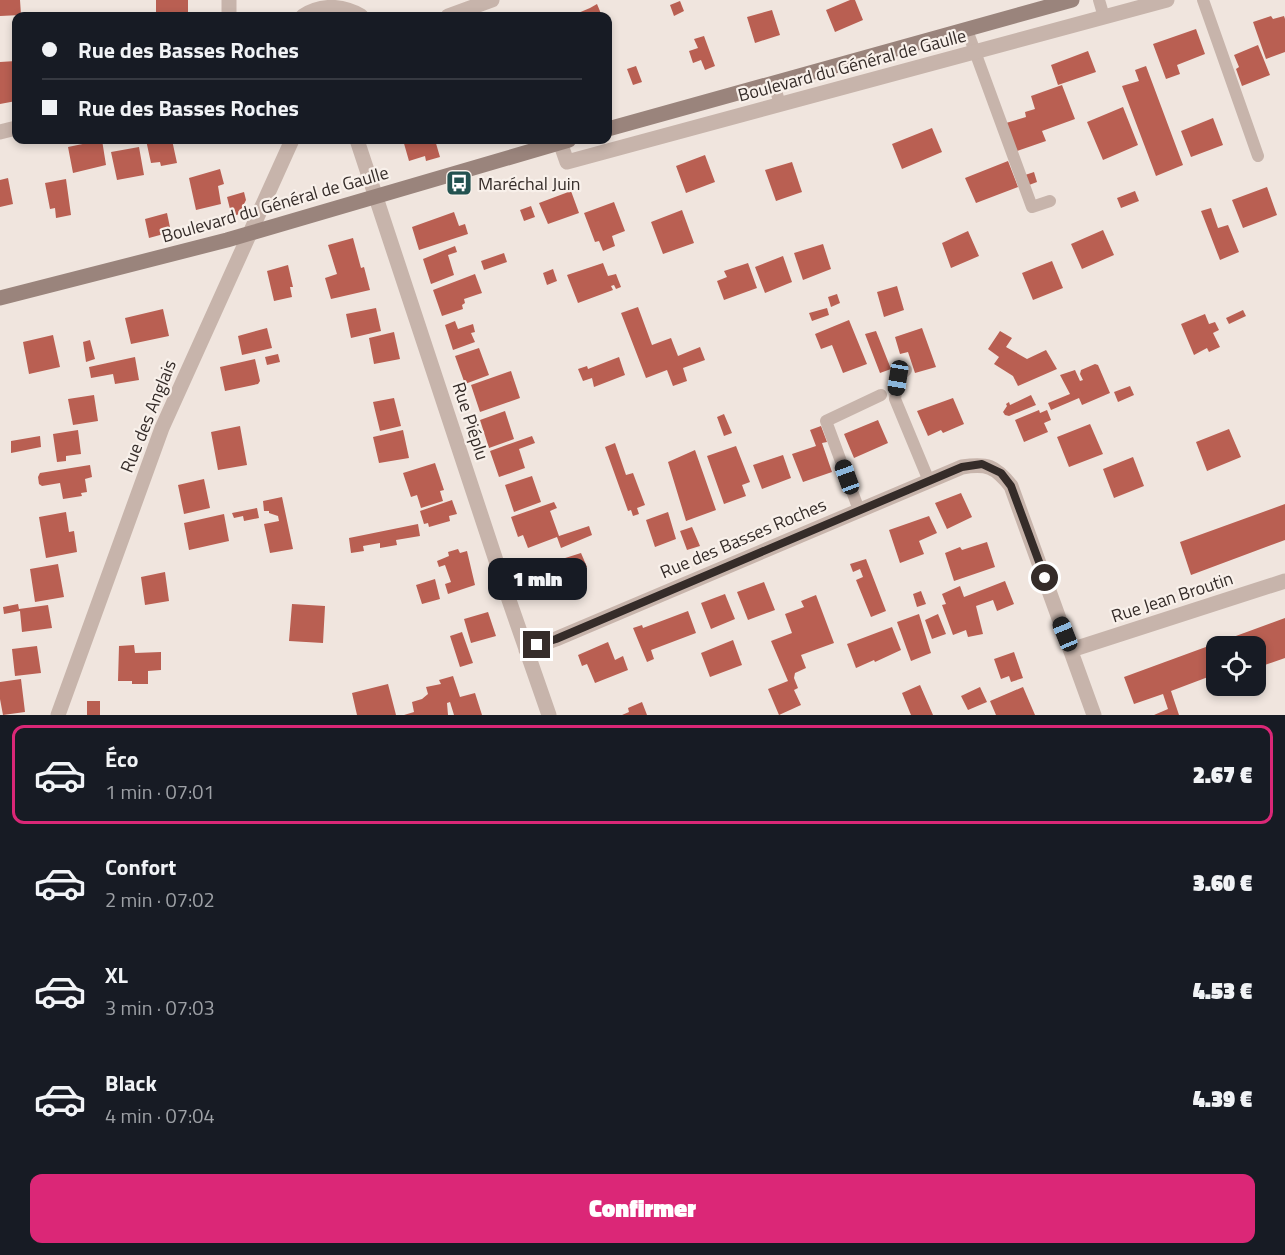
<!DOCTYPE html>
<html lang="fr">
<meta charset="utf-8">
<style>
:root{--surface:#171b24;--page:#242831;--text:#f1f3f6;--muted:#9ea1a6;--line:#363941;--accent:#db2777}
body{margin:0;font-family:"Titillium Web",sans-serif;background:var(--page);color:var(--text);height:100vh;display:flex;flex-direction:column;font-size:22px;white-space:nowrap}
*{box-sizing:border-box;margin:0}
p{font-size:20px;color:var(--muted)}
.icon{flex:none;width:33px;height:33px;fill:none;stroke:currentColor;stroke-width:2;stroke-linecap:round;stroke-linejoin:round}
.map{position:relative;height:715px;overflow:hidden}
.drawer{display:flex;flex-direction:column;background:var(--surface);flex:1}
.drawer>*{flex:none}
.guide{position:absolute;left:12px;top:12px;width:600px;height:132px;border-radius:12px;box-shadow:0 3px 9px #0003;display:grid;align-content:center;height:132px;padding:0 30px;background:var(--surface)}
.controls{position:absolute;left:1206px;top:636px;display:grid;gap:12px}
.controls a{display:grid;place-items:center;width:60px;height:60px;border-radius:12px;background:var(--surface);box-shadow:0 3px 9px #0003;font-size:30px}
.end{position:absolute;width:27px;height:27px;margin:-14px;border:8px solid #352c29;background:#fff;box-shadow:0 0 0 3px #fff}
.from{border-radius:50%}
.bubble{position:absolute;height:42px;border-radius:12px;background:var(--surface);box-shadow:0 3px 9px #0003;font-size:20px;font-weight:800;line-height:42px;text-align:center}
.car{position:absolute;width:18px;height:36px;margin:-18px -9px;border-radius:8px;box-shadow:0 0 4px 2px #0007;background:linear-gradient(#222 24%,#8ab4d8 0 40%,#222 0 76%,#8ab4d8 0 86%,#222 0)}
.guide b{display:flex;align-items:center;gap:21px;height:57px;font-size:22px}
.guide b+b{border-top:2px solid var(--line)}
.guide i{width:15px;height:15px;background:var(--text)}
ul{padding:10px 0 0;list-style:none}
li{display:flex;align-items:center;gap:18px;height:99px;margin:0 12px 9px;padding:0 18px;border:3px solid transparent;border-radius:12px}
li div{flex:1}
li b{display:block;font-size:22px}
li em{font-style:normal;font-weight:800}
li.active{border-color:var(--accent)}
li>.icon{width:54px;height:54px;stroke-width:1.5}
.action{display:flex;gap:12px;margin-top:auto;padding:12px 30px}
.action a{flex:1;height:69px;border-radius:12px;background:var(--accent);color:#fff;font-size:24px;font-weight:800;line-height:69px;text-align:center}
.map>svg:first-child{display:block}
.building{fill:#b95f52}
.lines{fill:none;stroke-linecap:round;stroke-linejoin:round}
.lane{stroke:#c7b4ab;stroke-width:12}
.street{stroke:#c7b4ab;stroke-width:15}
.secondary{stroke:#9a847c;stroke-width:15}
.route{stroke:#352c29;stroke-width:8}
.labels{text-anchor:middle;dominant-baseline:central;stroke-width:4.5;stroke-linejoin:round;paint-order:stroke}
.street-label{font-size:18px;fill:#352c29;stroke:#f8f0ea}
.poi-label{font-size:18px;fill:#352c29;stroke:#f8f0ea;text-anchor:start}
</style>
<div class="map">
<svg width="1285" height="715" viewBox="0 0 1285 715">
<rect width="100%" height="100%" fill="#f0e5de"/>
<path class="building" d="M0 0H20L21 15 0 16Z
M156 0H188V13H203V16H163V14H156Z
M850 0H855L863 20 835 32 826 10Z
M680 1 684 11 674 16 670 5Z
M597 4 602 16H571L590 8Z
M772 10 780 35 755 43 747 17Z
M1271 16 1273 19 1284 16 1285 19V52L1266 59 1253 22Z
M1196 29 1205 54 1177 65 1180 74 1166 79 1153 44Z
M704 36 715 66 705 70 701 60 693 63 689 51 698 48 694 39Z
M1258 45 1270 75 1242 86 1236 69 1239 67 1234 55Z
M1088 51 1096 72 1058 85 1051 65Z
M16 61V101L0 104V62Z
M636 66 642 82 633 85 627 69Z
M1146 66 1183 165 1156 176 1122 86 1139 81 1135 70Z
M1062 85 1075 119 1042 131 1046 141 1017 151 1006 123 1026 117 1025 112 1035 109 1031 96Z
M1123 107 1138 145 1103 160 1087 122Z
M1213 118 1223 145 1191 157 1181 131Z
M932 128 942 152 902 169 892 144Z
M102 140 106 165 73 173 68 147Z
M146 140H172L177 163 161 166 160 162 151 163Z
M403 140H421L422 141 435 140 440 157 426 161 425 156 409 161Z
M139 147 144 175 117 180 111 152Z
M705 155 715 182 686 193 676 166Z
M1008 161 1018 187 976 203 965 178Z
M792 162 802 192 776 201 765 170Z
M220 169 224 184 218 186 221 204 196 210 189 178Z
M1034 172 1037 182 1029 185 1025 175Z
M8 178 13 204 0 207V180Z
M66 179 71 215 56 218 55 208 50 209 45 183Z
M1267 187 1277 215 1243 228 1232 200Z
M571 191 579 213 548 224 539 203Z
M1135 191 1139 201 1121 208 1117 198Z
M244 192 246 200 239 214 232 217 227 197Z
M614 202 625 231 612 236 615 246 603 251 599 241 595 242 584 213Z
M531 206 535 217 524 221 520 210Z
M1211 208 1218 228 1228 225 1239 252 1220 260 1201 211Z
M682 210 694 243 663 254 651 222Z
M454 212 459 226 465 224 468 234 419 250 412 227Z
M167 213 171 232 149 238 145 219Z
M1103 230 1114 255 1082 269 1071 244Z
M968 231 979 256 951 268 942 243Z
M353 238 361 268 364 267 370 290 331 299 325 278 337 274 328 245Z
M823 244 831 269 803 280 794 253Z
M455 246 457 252 448 255 454 275 431 284 423 259Z
M504 253 507 262 484 270 481 261Z
M783 256 792 282 765 293 755 267Z
M1052 261 1063 288 1033 300 1022 273Z
M603 263 608 276 616 274 621 287 616 289 614 285 611 286 613 290 578 303 567 275Z
M748 263 757 288 724 300 717 281 727 277 724 271Z
M288 265 293 287H290L292 297 274 301 267 271Z
M553 269 557 281 547 285 543 273Z
M475 274 482 293 464 299 465 303 462 305 463 309 442 316 433 290Z
M897 286 904 310 884 317 877 292Z
M837 294 840 303 831 307 828 297Z
M638 307 652 345 671 338 678 356 700 347 705 360 683 368 687 381 673 386 667 370 646 378 621 313Z
M376 308 381 331 351 338 346 314Z
M827 308 829 315 812 321 809 313Z
M163 309 169 336 131 344 125 318Z
M1243 310 1246 316 1229 324 1226 318Z
M1205 314 1209 324 1215 322 1219 330 1213 333 1220 347 1209 352 1207 348 1194 355 1181 324Z
M849 320 867 364 843 373 832 345 821 349 815 334Z
M455 321 458 329 473 324 475 332 471 333 475 342 453 350 445 325Z
M267 328 272 348 242 355 238 336Z
M922 328 936 367 915 373 908 352 900 354 895 337Z
M876 331 891 369 880 373 865 334Z
M1000 331 1012 338 1006 347 1027 359 1046 350 1057 369 1018 386 1013 376 994 364 999 357 988 349Z
M394 332 400 359 374 364 369 338Z
M53 335 60 367 29 374 23 342Z
M90 340 95 359 86 362 83 342Z
M479 348 489 375 465 384 455 356Z
M278 354 280 362 267 365 265 357Z
M135 357 139 380 115 384 113 374 91 378 89 367Z
M619 357 625 375 594 387 592 378 583 381 578 369 587 366 588 369Z
M255 359 260 381 258 384 225 391 220 367Z
M1095 364 1098 365 1110 393 1082 405 1079 398 1051 410 1048 403 1070 394 1060 375 1075 370 1080 381 1083 380 1080 374 1081 370Z
M511 371 520 398 480 412 471 385Z
M1130 386 1134 395 1118 402 1114 392Z
M94 395 98 421 73 425 68 399Z
M1031 395 1036 405 1009 416 1005 415 1003 412 1007 406 1006 404 1009 402 1010 405Z
M394 398 401 426 380 431 373 402Z
M953 398 964 424 943 433 941 430 928 436 917 411Z
M1039 410 1040 413 1047 410 1051 420 1044 423 1048 432 1024 442 1015 420Z
M505 411 514 439 489 448 480 420Z
M724 414 732 433 724 436 717 417Z
M878 420 888 443 854 458 844 434Z
M1090 424 1103 454 1069 467 1057 437Z
M240 426 247 465 218 470 211 432Z
M821 426 827 442 822 443 832 472 803 482 792 454 816 446 810 430Z
M1229 429 1241 457 1207 471 1196 442Z
M78 430 81 454 66 456V461L57 462 53 434Z
M403 430 409 458 379 463 373 437Z
M40 436 41 447 11 453V441Z
M532 436 535 443 519 449 525 468 499 477 490 451Z
M615 443 626 475 633 473 645 505 637 508 639 514 633 516 631 510 628 511 605 447Z
M736 446 750 482 742 485 746 496 724 504 707 456Z
M695 450 716 510 686 521 668 462Z
M783 455 791 478 762 489 753 465Z
M1133 457 1144 486 1114 498 1103 469Z
M435 463 444 490 440 491 443 501 421 508 417 495 411 497 403 473Z
M90 465 92 477 85 479 87 492 81 493 82 496 63 499 60 483 42 486 39 484 38 477 40 473Z
M532 476 541 502 514 512 505 485Z
M204 479 210 508 184 514 178 485Z
M961 493 972 517 947 529 935 503Z
M282 497 293 549 270 553 264 524 279 521 278 516 269 513V511H264L263 501Z
M452 500 457 514 449 516 450 521 429 527 428 523 424 524 420 511Z
M554 502 557 508 550 511 559 536 589 526 592 535 561 548 557 537 528 548 523 535 518 537 511 517Z
M1285 504V540L1191 575 1180 542Z
M257 508 259 518 244 521 243 516 234 518 232 513Z
M66 512 69 532 74 531 77 552 46 558 39 517Z
M668 512 676 539 655 547 646 520Z
M224 514 229 541 189 550 184 523Z
M929 516 937 533 919 541 924 554 900 563 889 530Z
M418 524 420 536 396 540 397 545 380 548V543L363 546 364 551 351 553 349 538Z
M692 527 700 546 687 550 680 531Z
M987 542 995 567 954 581 945 553 960 547 962 550Z
M458 549 460 553 467 551 475 585 448 594 445 584 451 582 445 565 439 567 437 561 449 556 448 552Z
M581 553 587 567 575 572 579 582 552 592 543 565Z
M866 559 886 611 871 617 856 580 863 577 860 569 853 572 850 564Z
M58 564 64 597 35 602 30 569Z
M165 572 169 601 145 605 141 577Z
M435 579 440 599 422 604 416 585Z
M1005 581 1014 604 997 611 993 600 976 606 983 634 968 637 966 630 953 635 942 605 946 604 942 594 960 586 964 597Z
M764 582 775 610 748 620 737 592Z
M921 591 926 604 917 607 913 594Z
M725 594 735 619 711 629 701 603Z
M816 595 834 643 801 655 806 668 795 673 794 678 798 688 794 690 801 705 779 715 768 689 788 681 771 641 792 633 785 614 804 607 801 601Z
M18 604 19 609 48 605 52 628 22 632 20 611 4 614 3 607Z
M292 604 325 606 323 643 289 641Z
M688 611 696 633 651 650 654 659 647 662 633 628 642 625 643 628Z
M488 612 496 636 471 643 464 619Z
M919 614 931 653 911 661 897 622Z
M938 614 946 634 932 639 925 620Z
M1285 618V658L1256 668V646H1216V674L1171 691 1179 715H1154L1168 709 1163 694 1134 704 1124 677Z
M892 627 901 650 875 662 874 660 856 668 847 644Z
M462 632 473 663 460 667 450 636Z
M733 640 742 665 710 677 701 653Z
M608 642 615 660 623 656 628 670 595 683 587 664 582 666 578 655Z
M134 645 135 653 161 652V670L148 671V684H132V681H118L119 646Z
M37 646 41 673 15 676 12 649Z
M1014 652 1023 678 1011 682 1009 676 1001 679 994 659Z
M453 676 460 697 475 693 482 715H454L450 702 447 703 448 715H404L414 712 412 702 422 699 428 694 426 687 441 684 439 680Z
M21 679 25 712 3 715 0 699V682Z
M388 684 396 715H357L352 693Z
M920 685 933 715H911L902 693Z
M980 687 987 702 968 710 961 696Z
M1023 687 1035 715H996L990 701Z
M87 701H100V715H87Z
M642 702 647 715H622L629 712 628 708Z"/>
<g class="lines">
<path class="lane" d="M1099 0 1104 17
M1203 0 1258 156
M967 30 1032 207 1050 201
M774 83 780 105
M906 370 898 378 895 399 929 481
M859 510 826 421 881 395"/>
<path class="street" d="M229 0V16
M303 16C321 4 343 5 361 16
M448 16 492 0
M0 132 16 128
M357 140 509 600 549 715
M560 142 567 162 1167 0
M526 650 556 639 962 467C987 463 995 466 1011 486L1094 715
M1071 650 1285 581
M58 715 162 428 292 140"/>
<path class="secondary" d="M608 129 1072 0
M0 298 227 240 569 140"/>
</g>
<g class="lines">
<path class="route" d="M537 645 556 639 962 467 982 464 1001 473 1011 486 1045 578"/>
</g>
<defs>
<symbol id="bus-square" viewBox="-11 -11 22 22"><rect x="-9" y="-9" width="18" height="18" rx="4" fill="#235250" stroke="#f8f0ea"/><path d="M-5-6H5V4H4V6H2V4H-2V6H-4V4H-5ZM-3.5-4V0h7V-4ZM-3.5 1.2v1.5H-2V1.2ZM2 1.2v1.5H3.5V1.2Z" fill="#fff"/></symbol>
</defs>
<g fill-rule="evenodd">
<use href="#bus-square" x="444" y="168" width="30" height="30"/>
</g>
<g class="labels">
<g class="street-label">
<text transform="translate(852 65) rotate(-15)">Boulevard du Général de Gaulle</text>
<text transform="translate(275 204) rotate(-16)">Boulevard du Général de Gaulle</text>
<text transform="translate(148 416) rotate(-68)">Rue des Anglais</text>
<text transform="translate(471 421) rotate(72)">Rue Piéplu</text>
<text transform="translate(743 538) rotate(-23)">Rue des Basses Roches</text>
<text transform="translate(1172 597) rotate(-18)">Rue Jean Broutin</text>
</g>
<g class="poi-label">
<text x="478" y="183">Maréchal Juin</text>
</g>
</g>
</svg>
<div class="controls">
<a><svg class="icon" aria-label="locate" viewBox="0 0 24 24"><circle cx="12" cy="12" r="6"/><path d="M12 2v4M12 18v4M2 12h4M18 12h4"/></svg></a>
</div>
<i class="end from" style="left:1045px;top:578px"></i>
<i class="end" style="left:537px;top:645px"></i>
<div class="bubble" style="left:488px;top:558px;width:99px">1 min</div>
<i class="car" style="left:898px;top:378px;rotate:189deg"></i>
<i class="car" style="left:847px;top:477px;rotate:340deg"></i>
<i class="car" style="left:1065px;top:634px;rotate:338deg"></i>
<div class="guide">
<b><i class="from"></i>Rue des Basses Roches</b>
<b><i></i>Rue des Basses Roches</b>
</div>
</div>
<section class="drawer">
<ul>
<li class="active"><svg class="icon" aria-label="car" viewBox="0 0 24 24"><path d="M5 17H2v-5l4-1 3-4h7l3 4 3 1v5h-3M9 17h6M6 11h13"/><circle cx="7" cy="17" r="2"/><circle cx="17" cy="17" r="2"/></svg><div><b>Éco</b><p>1 min · 07:01</p></div><em>2.67 €</em></li>
<li><svg class="icon" aria-label="car" viewBox="0 0 24 24"><path d="M5 17H2v-5l4-1 3-4h7l3 4 3 1v5h-3M9 17h6M6 11h13"/><circle cx="7" cy="17" r="2"/><circle cx="17" cy="17" r="2"/></svg><div><b>Confort</b><p>2 min · 07:02</p></div><em>3.60 €</em></li>
<li><svg class="icon" aria-label="car" viewBox="0 0 24 24"><path d="M5 17H2v-5l4-1 3-4h7l3 4 3 1v5h-3M9 17h6M6 11h13"/><circle cx="7" cy="17" r="2"/><circle cx="17" cy="17" r="2"/></svg><div><b>XL</b><p>3 min · 07:03</p></div><em>4.53 €</em></li>
<li><svg class="icon" aria-label="car" viewBox="0 0 24 24"><path d="M5 17H2v-5l4-1 3-4h7l3 4 3 1v5h-3M9 17h6M6 11h13"/><circle cx="7" cy="17" r="2"/><circle cx="17" cy="17" r="2"/></svg><div><b>Black</b><p>4 min · 07:04</p></div><em>4.39 €</em></li>
</ul>
<div class="action"><a>Confirmer</a></div>
</section>
